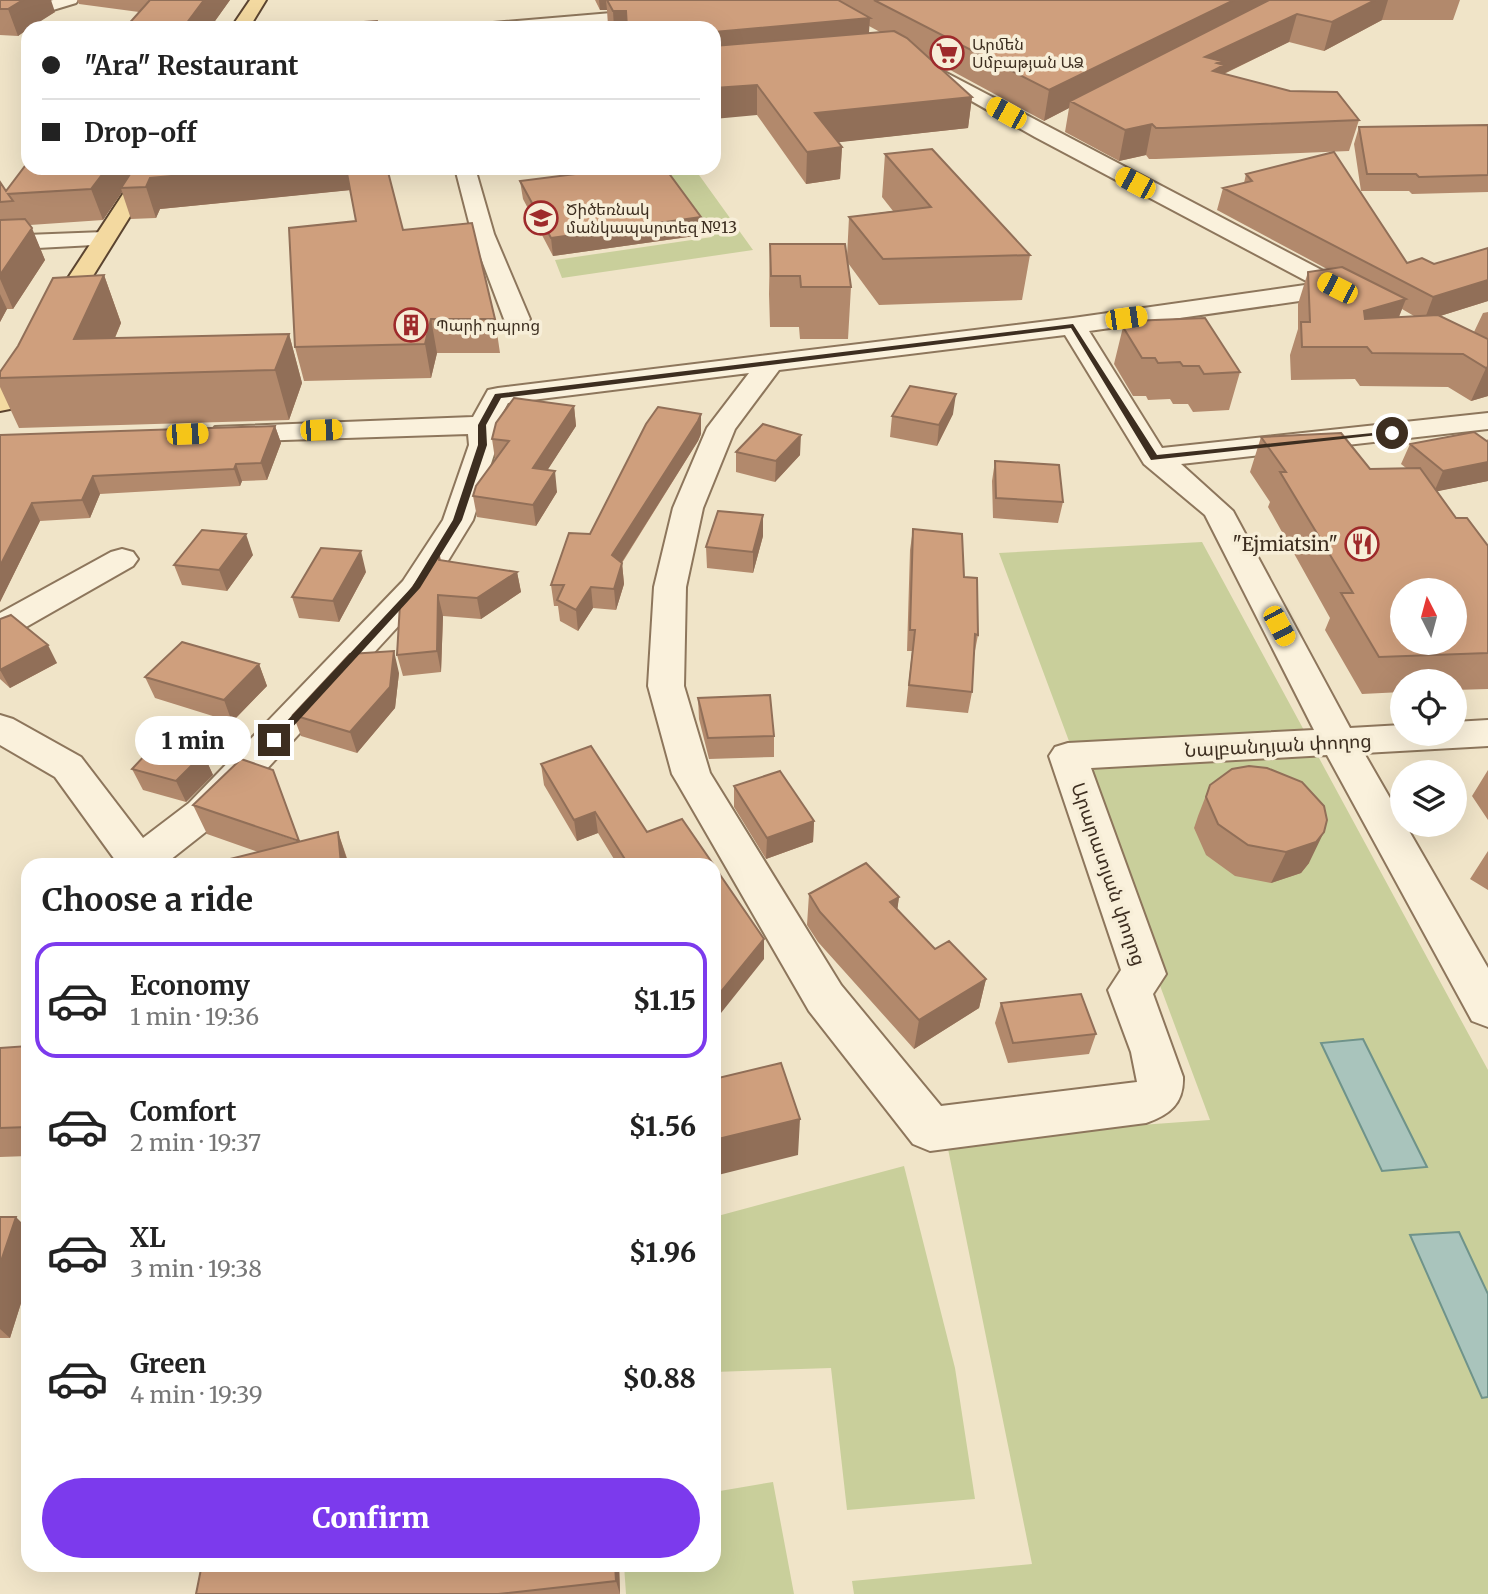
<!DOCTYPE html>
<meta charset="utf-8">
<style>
:root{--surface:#fff;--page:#f6f6f6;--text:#222;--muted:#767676;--line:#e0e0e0;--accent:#7c3aed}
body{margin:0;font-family:Merriweather,"Noto Sans Armenian",serif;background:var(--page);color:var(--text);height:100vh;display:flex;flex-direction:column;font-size:26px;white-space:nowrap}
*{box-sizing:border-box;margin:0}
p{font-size:23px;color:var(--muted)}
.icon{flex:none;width:38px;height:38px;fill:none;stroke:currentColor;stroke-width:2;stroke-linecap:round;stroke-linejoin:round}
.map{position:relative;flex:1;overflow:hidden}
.sheet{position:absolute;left:21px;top:858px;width:700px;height:714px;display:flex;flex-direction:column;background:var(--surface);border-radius:21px;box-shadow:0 7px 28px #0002}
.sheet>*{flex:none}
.top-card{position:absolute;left:21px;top:21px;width:700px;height:154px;border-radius:21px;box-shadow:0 7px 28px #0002;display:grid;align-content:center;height:154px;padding:0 21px;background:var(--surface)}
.needle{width:46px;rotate:354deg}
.fabs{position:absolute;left:1390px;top:578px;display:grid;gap:14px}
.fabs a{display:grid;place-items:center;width:77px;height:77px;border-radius:50%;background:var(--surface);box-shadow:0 7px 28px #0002;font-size:35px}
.end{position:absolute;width:32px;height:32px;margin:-16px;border:9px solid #3d2e20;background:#fff;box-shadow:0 0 0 4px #fff}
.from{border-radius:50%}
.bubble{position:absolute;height:49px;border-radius:24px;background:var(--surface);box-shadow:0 7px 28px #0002;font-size:23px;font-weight:800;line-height:49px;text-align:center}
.car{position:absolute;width:21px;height:42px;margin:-21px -10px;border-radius:9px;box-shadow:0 0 5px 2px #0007;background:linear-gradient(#f5c518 24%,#345 0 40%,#f5c518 0 76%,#345 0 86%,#f5c518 0)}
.top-card b{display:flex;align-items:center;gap:24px;height:66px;font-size:26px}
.top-card b+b{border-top:2px solid var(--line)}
.top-card i{width:18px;height:18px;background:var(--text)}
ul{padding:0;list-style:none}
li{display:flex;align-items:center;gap:21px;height:116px;margin:0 14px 10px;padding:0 7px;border:4px solid transparent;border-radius:21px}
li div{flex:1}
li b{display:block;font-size:26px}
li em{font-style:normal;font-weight:800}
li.on{border-color:var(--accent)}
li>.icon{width:63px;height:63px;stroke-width:1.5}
h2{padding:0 21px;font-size:32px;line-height:84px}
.primary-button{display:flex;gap:14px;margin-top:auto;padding:14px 21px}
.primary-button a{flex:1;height:80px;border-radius:42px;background:var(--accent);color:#fff;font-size:28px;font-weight:800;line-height:80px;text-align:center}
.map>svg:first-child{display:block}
.green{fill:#c9cf9b}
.water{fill:#a9c4bc;stroke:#6f938a;stroke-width:2}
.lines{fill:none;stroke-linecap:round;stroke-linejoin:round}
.minor-casing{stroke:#8d765c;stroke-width:4}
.major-casing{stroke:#5b4430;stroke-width:4}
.minor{fill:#faf1dc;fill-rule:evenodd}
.major{fill:#f3d9a0;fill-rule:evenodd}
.wall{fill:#b2896c;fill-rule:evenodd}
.shaded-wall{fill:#916f58}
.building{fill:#cf9f7d;stroke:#916f58;stroke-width:2;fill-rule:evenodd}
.route{fill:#3d2e20}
.labels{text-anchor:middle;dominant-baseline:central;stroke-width:7;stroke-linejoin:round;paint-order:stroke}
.far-poi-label{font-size:16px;fill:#3d2e20;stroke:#f7eed8;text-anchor:start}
.poi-label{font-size:19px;fill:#3d2e20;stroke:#f7eed8;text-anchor:end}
.street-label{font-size:19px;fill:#3d2e20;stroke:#f7eed8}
</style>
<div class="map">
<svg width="1488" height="1594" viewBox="0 0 1488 1594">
<rect width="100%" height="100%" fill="#f0e4c8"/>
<path class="green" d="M621 168H694L753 250 562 278 555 260 712 237 668 172 627 178Z
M1202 542 1488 1070V1594H854L852 1581 1032 1564 946 1139 1210 1120 999 553Z
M904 1166 955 1368 975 1499 847 1510 831 1368 714 1372V1217Z
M773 1482 794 1594H626L624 1565 714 1564V1492Z"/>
<path class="water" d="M1363 1039 1427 1167 1382 1171 1321 1043Z
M1459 1232 1488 1294V1397L1482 1398 1410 1235Z"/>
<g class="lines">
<defs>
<path id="minor" d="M53 0H78L76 3 0 26V16Z
M659 9 667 14 665 18 553 28H484L493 23Z
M916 57 1350 285 1353 290 1350 295 1334 296 1089 331 1162 448 1488 413V429L1181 464 1233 511 1350 728 1402 725V733H1454V722L1488 720V746L1364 753 1402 819V824H1405L1488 968V1027L1472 1021 1327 755 1091 768 1166 974 1153 994 1183 1077C1184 1104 1169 1115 1146 1123L930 1151 913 1144 809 1011 678 784 672 774 648 686 654 587 673 508 707 428 749 373 508 403 496 425 497 445 473 520 427 595 217 823 165 864H118L55 777 0 745V715L13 719 81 757 143 838 189 803 403 581 443 520 469 445 468 434 225 442 215 439 211 433 215 427 473 417 488 390 498 388 1073 318 1312 284 1035 137 910 66 907 62ZM1065 335 1144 464 1205 515 1314 730 1068 743 1055 747 1049 756 1121 970 1108 990 1131 1052 1137 1082 941 1106 841 985 710 773 684 686 686 587 703 508 735 429 779 370Z
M455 168H475L494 234 530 319 526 324H508L504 319 472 234Z
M104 232 115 239 112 244 0 250V236Z
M122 549 133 552 138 559 133 566 12 635 0 638V613L111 552Z"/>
<path id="major" d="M250 0H266L249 28H231Z
M140 168H160L14 403 10 409 0 411V382Z"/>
</defs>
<use href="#minor" class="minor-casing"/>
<use href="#major" class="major-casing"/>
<use href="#minor" class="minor"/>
<use href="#major" class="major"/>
</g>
<path class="wall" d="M0 0 55 12 28 28V29L18 36 0 35Z
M77 0H230L210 28 139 12 79 4Z
M595 0H1460L1453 20H1382L1324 51 1289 42 1224 74 1359 120 1349 151 1156 159H1149L1146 155 1119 161 1065 132 1069 108 1044 121 930 59 972 97 968 128 838 142 842 147 840 179 806 184 757 115 714 28H609L608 26 607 10H600ZM869 26 880 32 869 33Z
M1488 125V192L1412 194 1409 191H1361L1354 144 1359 127Z
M885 154 1030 255 1022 300 879 305 848 263 851 287 848 339H800L799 327H770L769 294 770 244 847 257 849 217 893 211 882 197Z
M387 168 403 230 495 319 500 353H437L431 378 304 381 295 347 356 221 350 190 160 209 156 218 131 219 122 192 103 220 30 225 45 260 13 309H7L0 322V182L6 191Z
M1246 174 1407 263 1434 264 1488 248V301L1440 316 1474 332 1483 313 1488 312V396L1471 401 1448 387 1360 386 1355 379 1291 380 1290 355 1298 329V304L1308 272 1327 269 1217 210 1223 188 1244 183ZM1402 309 1414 316 1399 317Z
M520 181 701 217 702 235 553 256 523 199Z
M104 275 121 323 115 338 289 334 302 383 289 420 19 428 0 387V372L18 346Z
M1131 321 1240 372 1229 410 1193 412 1188 404H1173L1170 399 1148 400 1146 396H1133L1114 364 1123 327H1129Z
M574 406 576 426 547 470 557 492 536 526 477 517 473 496 495 459 492 439Z
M953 414 937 446 890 437 892 416Z
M275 426 281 443 267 480 242 481 240 486 100 494 90 518 40 521 0 602V435Z
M701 434 698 441 622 563 624 584 616 610 593 608 578 631 560 621 558 606H554L551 585Z
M1261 437 1370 469 1406 468 1401 464 1410 444 1486 441 1488 439V481L1437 491 1456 518 1488 546V689L1454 690V681H1402V692L1362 694 1325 630 1330 618 1268 507 1270 502 1250 472Z
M736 452 800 455 775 482 736 472Z
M995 461 1063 502 1058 523 993 518 992 481Z
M913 529 964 577 978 635 974 656 972 692 968 713 906 707 912 651H907L910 550Z
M763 536 753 573 707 568 706 547Z
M439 552 441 560 517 572 521 592 481 619 443 616 441 672 403 676 397 655Z
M253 555 227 591 182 585 174 565Z
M366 572 339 622 299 618 292 597Z
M0 619 57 663 10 688 0 679Z
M259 664 267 686 232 722 155 698 145 677Z
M399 673 395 708 357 753 301 736 293 715Z
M698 698 774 736V757L709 759 699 719Z
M220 749 208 764 213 775 186 802 143 790 132 769Z
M541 764 647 832 713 864H617L598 833 577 841 544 785Z
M1488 770V820L1472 796Z
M1210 785 1309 863 1301 873 1271 883 1235 876 1206 855 1194 828 1198 816Z
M734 786 814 821 813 842 766 859 734 807Z
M193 805 300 842 338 832 349 864H210L258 852 207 834Z
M1488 851V890L1470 879Z
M809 894 899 897 897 910 935 949 986 979 979 1008 914 1049 818 942 807 925Z
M1001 1003 1096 1034 1089 1054 1008 1063 995 1023Z
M28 1046V1156L0 1157V1048Z
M0 1217 28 1229V1281L10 1338H0Z
M619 1564 620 1594H196Z"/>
<path class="shaded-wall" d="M0 0H51L55 12 30 28H28V29L18 36 8 9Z
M204 0H230L210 28H183Z
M599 0H606L607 10H600Z
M1234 0H1282L1070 101 1069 108 1044 121 1049 90Z
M1375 0H1388L1382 20 1324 51 1332 22Z
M613 11H626L627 28H614Z
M1297 14 1289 42 1198 86 1205 57Z
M870 18 868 46 714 60V32Z
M757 85V115L714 119V88Z
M972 97 968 128 814 145 815 113Z
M1152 124 1146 155 1119 161 1125 130Z
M842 147 840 179 806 184 807 152Z
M107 168H138L121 188 122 192 103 220 91 189Z
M258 168H346L351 190 160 209 156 218 146 187 150 178Z
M701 217 702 235 553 256 551 238Z
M32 228 45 260 13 309 0 279V275Z
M104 275 121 323 99 375 74 339Z
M1488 280V301L1424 321 1433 297Z
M0 294 7 309 0 322Z
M1406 299 1393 331 1352 344 1364 311Z
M431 319 437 353 431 378 425 344Z
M289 334 302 383 289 420 275 370Z
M1488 367V396L1471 401 1486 368Z
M956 394 953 414 937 446 939 425Z
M574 406 576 426 536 488 533 468Z
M701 414V434L698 441 613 576 612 555Z
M275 426 281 443 267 480 261 463Z
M801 435 800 455 775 482 776 461Z
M1488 462V481L1434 492 1443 471Z
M236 464 242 481 240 486 234 469Z
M555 471 557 492 536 526 533 505Z
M93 476 100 494 90 518 82 500Z
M32 503 40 521 0 602V566Z
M763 515V536L753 573V552Z
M246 534 253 555 227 591 219 570Z
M361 551 366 572 339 622 333 601Z
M622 563 624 584 616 610 614 589Z
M517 572 521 592 481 619 477 598Z
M591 587 593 608 578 631 576 610Z
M438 595 443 616 441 672 437 651Z
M48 645 57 663 10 688 0 670Z
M394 651 399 673 395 708 357 753 350 732Z
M259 664 267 686 232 722 224 700Z
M211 728 220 749 208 764 213 775 186 802 176 781 192 750Z
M595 812 598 833 577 841 574 820Z
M814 821 813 842 766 859 767 838Z
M338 832 348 863 349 864H341Z
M1324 832 1309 863 1301 873 1271 883 1286 852Z
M899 897 895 927 890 902Z
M764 939V959L721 1013 714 1020V999Z
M986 979 979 1008 914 1049 919 1020Z
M800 1119 798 1155 714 1176V1140Z
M16 1217 28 1229V1281L10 1338 0 1329V1264Z
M615 1564H619L620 1594 616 1581Z"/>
<path class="building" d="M0 0H23L8 9H0Z
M150 0H204L183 28H125Z
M607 0H838L870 18 714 32V28H627L626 11H613Z
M874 0H1234L1049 90Z
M1269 0H1375L1332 22 1297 14 1205 57 1222 61 1217 63 1224 65 1213 71 1290 91 1337 92 1359 120 1163 128H1156L1152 124 1125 130 1070 101Z
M377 21 379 28H279Z
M894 31 907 38 972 97 815 113 842 147 807 152 757 85 714 88V46Z
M1488 125V175L1419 177 1416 174H1367L1359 127Z
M932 149 1030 255 883 259 849 217 931 207 885 154Z
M1334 152 1407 263 1422 258 1434 264 1488 248V280L1433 297 1223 188 1252 181 1246 174Z
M28 162V168H107L91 189 8 194 13 201 0 202V182L6 191Z
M134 168H258L150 178 146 187 121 188Z
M346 168H387L403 230 472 223 495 319H431L425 344 295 347 289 228 356 221Z
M623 168H665L701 217 551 238 520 181Z
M25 219 32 228 0 275V220Z
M770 244H845L851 287H801L800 276H771Z
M1342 267 1406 299 1364 311 1365 319 1438 315 1488 339V367L1486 368 1463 354 1372 353 1367 347H1302L1301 322H1310L1308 272Z
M104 275 74 339 289 334 275 370 0 378V372L18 346 53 278Z
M1205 318 1240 372 1204 374 1199 366H1183L1180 362 1158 363 1155 358H1142L1123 327H1134L1131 321Z
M910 386 956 394 939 425 892 416Z
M514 398 574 406 533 468 555 471 533 505 473 496 476 486 509 441 492 439 496 423Z
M658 407 701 414 698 421 612 555 622 563 614 589 591 587 576 610 557 600 564 585H551L569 533 590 534 646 424Z
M763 424 801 435 776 461 736 452Z
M275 426 261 463 236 464 234 469 93 476 82 500 32 503 0 566V435Z
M1474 432 1488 442V462L1443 471 1410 444Z
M1341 433 1370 469 1420 468 1456 518H1467L1488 546V653L1379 657 1341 593H1353L1280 472H1286L1261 437ZM1402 590H1454V642H1402Z
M995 461 1059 465 1063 502 996 498Z
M718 511 763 515 753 552 706 547Z
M913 529 962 534 964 577 977 578 978 635 975 634 972 692 909 685 915 630H910Z
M202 530 246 534 219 570 174 565Z
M321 548 361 551 333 601 292 597Z
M439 552V560L517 572 477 598 438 595 437 651 397 655 400 604Z
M11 615 48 645 0 670V619Z
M182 642 259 664 224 700 145 677Z
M394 651 390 687 350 732 293 715 350 654Z
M770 695 774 736 708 738 698 698Z
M178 720 211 728 192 750 203 754 176 781 132 769Z
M591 746 647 832 682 819 713 864H628L595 812 574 820 541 764Z
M241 759 273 770 299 841 193 805Z
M1249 766 1267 768 1302 782 1324 806 1327 820 1324 832 1316 842 1286 852 1248 845 1218 824 1206 797 1210 785 1232 769Z
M780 771 814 821 767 838 734 786Z
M338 832 341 864H210Z
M866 863 899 897 890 902 935 949 949 941 986 979 919 1020 820 912 809 894Z
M714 866 764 939 720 993 714 999Z
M1081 994 1096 1034 1013 1043 1001 1003Z
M28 1046V1127L0 1128V1048Z
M781 1063 800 1119 714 1140V1079Z
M0 1217H16L0 1264Z
M202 1564H615L616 1581 498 1594H196Z"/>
<path class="route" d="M1073 324 1157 455 1392 431 1396 433 1151 460 1071 328 501 398 486 425 487 445 462 520 420 588 278 743 269 740 412 587 453 520 478 445V425L495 394Z"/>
<defs>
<symbol id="supermarket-ring" viewBox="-11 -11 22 22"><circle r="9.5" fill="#f7eed8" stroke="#9e2a2b" stroke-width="1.5"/><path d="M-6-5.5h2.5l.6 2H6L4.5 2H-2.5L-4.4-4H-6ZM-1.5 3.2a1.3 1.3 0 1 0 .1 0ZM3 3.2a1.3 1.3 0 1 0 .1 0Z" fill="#9e2a2b"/></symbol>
<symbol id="school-ring" viewBox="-11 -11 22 22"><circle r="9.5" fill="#f7eed8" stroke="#9e2a2b" stroke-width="1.5"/><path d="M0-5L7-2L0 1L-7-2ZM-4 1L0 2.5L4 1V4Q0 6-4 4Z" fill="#9e2a2b"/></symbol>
<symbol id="building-ring" viewBox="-11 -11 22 22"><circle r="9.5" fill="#f7eed8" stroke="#9e2a2b" stroke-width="1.5"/><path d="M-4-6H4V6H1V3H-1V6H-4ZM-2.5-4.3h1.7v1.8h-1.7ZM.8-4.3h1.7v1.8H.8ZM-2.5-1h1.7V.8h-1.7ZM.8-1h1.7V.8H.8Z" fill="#9e2a2b"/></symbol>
<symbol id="restaurant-ring" viewBox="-11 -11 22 22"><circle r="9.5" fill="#f7eed8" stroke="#9e2a2b" stroke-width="1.5"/><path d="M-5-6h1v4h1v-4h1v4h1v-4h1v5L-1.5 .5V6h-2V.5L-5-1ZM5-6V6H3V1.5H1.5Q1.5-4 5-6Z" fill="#9e2a2b"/></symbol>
</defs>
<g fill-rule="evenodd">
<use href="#supermarket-ring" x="928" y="34" width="38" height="38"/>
<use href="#school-ring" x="522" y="199" width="38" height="38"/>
<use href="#building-ring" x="392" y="306" width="38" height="38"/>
<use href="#restaurant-ring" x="1343" y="525" width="38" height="38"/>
</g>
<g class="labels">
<g class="far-poi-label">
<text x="972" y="44">Արմեն<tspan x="972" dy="18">Սմբաթյան ԱՁ</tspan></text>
<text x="566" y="209">Ծիծեռնակ<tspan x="566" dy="18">մանկապարտեզ №13</tspan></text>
<text x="436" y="325">Պարի դպրոց</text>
</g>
<g class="poi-label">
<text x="1338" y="544">"Ejmiatsin"</text>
</g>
<g class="street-label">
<text transform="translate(1278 745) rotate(-3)">Նալբանդյան փողոց</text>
<text transform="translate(1109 874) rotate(71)">Արարատյան փողոց</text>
</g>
</g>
</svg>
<div class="fabs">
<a><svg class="needle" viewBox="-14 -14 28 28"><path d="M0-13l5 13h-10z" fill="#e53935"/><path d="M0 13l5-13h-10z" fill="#767676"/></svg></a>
<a><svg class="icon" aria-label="locate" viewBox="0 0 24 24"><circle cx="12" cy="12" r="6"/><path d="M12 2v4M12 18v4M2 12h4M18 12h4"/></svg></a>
<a><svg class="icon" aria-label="layers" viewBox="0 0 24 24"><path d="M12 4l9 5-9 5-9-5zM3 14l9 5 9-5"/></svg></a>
</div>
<i class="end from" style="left:1392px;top:433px"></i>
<i class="end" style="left:274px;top:740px"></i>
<div class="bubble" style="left:135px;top:716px;width:116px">1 min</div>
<i class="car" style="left:1006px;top:113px;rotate:299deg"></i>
<i class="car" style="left:1135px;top:183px;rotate:298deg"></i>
<i class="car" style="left:1337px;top:288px;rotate:297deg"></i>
<i class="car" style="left:1126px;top:318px;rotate:82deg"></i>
<i class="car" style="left:321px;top:430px;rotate:88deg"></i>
<i class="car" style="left:187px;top:434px;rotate:88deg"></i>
<i class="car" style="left:1279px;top:626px;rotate:152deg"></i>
<div class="top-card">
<b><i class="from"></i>&quot;Ara&quot; Restaurant</b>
<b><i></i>Drop-off</b>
</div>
<section class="sheet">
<h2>Choose a ride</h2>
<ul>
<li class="on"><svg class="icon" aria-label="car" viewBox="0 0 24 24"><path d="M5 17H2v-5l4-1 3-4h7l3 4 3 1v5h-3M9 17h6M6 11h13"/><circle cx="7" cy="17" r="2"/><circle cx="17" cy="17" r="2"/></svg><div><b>Economy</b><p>1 min · 19:36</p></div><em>$1.15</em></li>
<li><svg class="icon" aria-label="car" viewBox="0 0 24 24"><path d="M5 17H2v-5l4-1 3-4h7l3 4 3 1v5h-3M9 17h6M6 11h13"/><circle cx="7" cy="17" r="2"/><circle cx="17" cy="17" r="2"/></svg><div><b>Comfort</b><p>2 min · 19:37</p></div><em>$1.56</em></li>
<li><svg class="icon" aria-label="car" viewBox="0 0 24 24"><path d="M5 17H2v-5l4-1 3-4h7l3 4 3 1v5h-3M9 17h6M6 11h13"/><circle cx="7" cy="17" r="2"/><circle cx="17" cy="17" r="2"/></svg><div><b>XL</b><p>3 min · 19:38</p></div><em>$1.96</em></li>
<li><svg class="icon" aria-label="car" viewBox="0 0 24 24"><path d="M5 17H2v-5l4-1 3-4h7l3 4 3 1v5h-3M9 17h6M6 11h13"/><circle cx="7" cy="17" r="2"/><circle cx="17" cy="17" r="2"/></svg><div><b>Green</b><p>4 min · 19:39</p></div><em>$0.88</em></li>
</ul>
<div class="primary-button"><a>Confirm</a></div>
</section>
</div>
